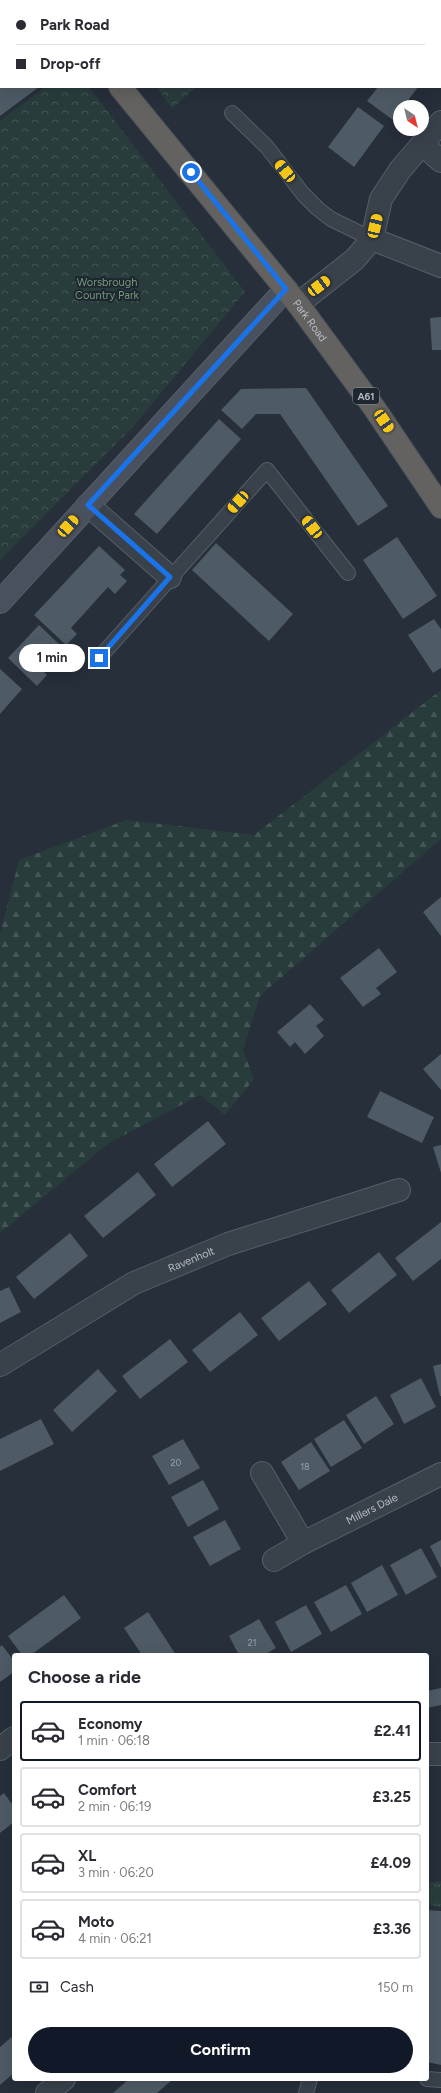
<!DOCTYPE html>
<meta charset="utf-8">
<style>
:root{--surface:#fff;--page:#f2f2f3;--text:#2b2b33;--muted:#7c7c81;--line:#e1e1e2;--accent:#111827}
body{margin:0;font-family:Figtree,sans-serif;background:var(--page);color:var(--text);height:100vh;display:flex;flex-direction:column;font-size:15px;white-space:nowrap}
*{box-sizing:border-box;margin:0}
p{font-size:13px;color:var(--muted)}
.icon{flex:none;width:22px;height:22px;fill:none;stroke:currentColor;stroke-width:2;stroke-linecap:round;stroke-linejoin:round}
.map{position:relative;flex:1;overflow:hidden}
.drawer{position:absolute;left:12px;top:1653px;width:417px;height:428px;display:flex;flex-direction:column;background:var(--surface);border-radius:4px;box-shadow:0 4px 16px #0002}
.drawer>*{flex:none}
.top-card{position:absolute;left:0px;top:0px;width:441px;height:88px;box-shadow:0 4px 16px #0002;display:grid;align-content:center;height:88px;padding:0 16px;background:var(--surface)}
.needle{width:26px;rotate:145deg}
.tools{position:absolute;left:393px;top:100px;display:grid;gap:8px}
.tools a{display:grid;place-items:center;width:36px;height:36px;border-radius:50%;background:var(--surface);box-shadow:0 4px 16px #0002;font-size:20px}
.end{position:absolute;width:18px;height:18px;margin:-9px;border:5px solid #1a73e8;background:#fff;box-shadow:0 0 0 2px #fff}
.from{border-radius:50%}
.bubble{position:absolute;height:28px;border-radius:14px;background:var(--surface);box-shadow:0 4px 16px #0002;font-size:13px;font-weight:700;line-height:28px;text-align:center}
.car{position:absolute;width:12px;height:24px;margin:-12px -6px;border-radius:5px;box-shadow:0 0 3px 1px #0007;background:linear-gradient(#f5c518 24%,#345 0 40%,#f5c518 0 76%,#345 0 86%,#f5c518 0)}
.top-card b{display:flex;align-items:center;gap:14px;height:38px;font-size:15px}
.top-card b+b{border-top:1px solid var(--line)}
.top-card i{width:10px;height:10px;background:var(--text)}
ul{padding:0;list-style:none}
li{display:flex;align-items:center;gap:12px;height:60px;margin:0 8px 6px;padding:0 8px;border:2px solid var(--line);border-radius:4px}
li div{flex:1}
li b{display:block;font-size:15px}
li em{font-style:normal;font-weight:700}
li.on{border-color:var(--accent)}
li>.icon{width:36px;height:36px;stroke-width:1.5}
h2{padding:0 16px;font-size:18px;line-height:48px}
.pay{display:flex;align-items:center;gap:10px;height:44px;padding:0 16px;font-size:15px}
.pay p{margin-inline-start:auto}
.button{display:flex;gap:8px;margin-top:auto;padding:8px 16px}
.button a{flex:1;height:46px;border-radius:24px;background:var(--accent);color:#fff;font-size:16px;font-weight:700;line-height:46px;text-align:center}
.map>svg:first-child{display:block}
.grass{fill:url(#grass-tufts)}
.forest{fill:url(#forest-firs)}
.park{fill:url(#park-crowns)}
.building{fill:#4e5a65}
.lines{fill:none;stroke-linecap:round;stroke-linejoin:round}
.service-casing{stroke:#575f68;stroke-width:16}
.minor-casing{stroke:#575f68;stroke-width:24}
.secondary-casing{stroke:#575f68;stroke-width:24}
.trunk-casing{stroke:#444c55;stroke-width:24}
.service{stroke:#39414a;stroke-width:14}
.minor{stroke:#39414a;stroke-width:22}
.secondary{stroke:#48515d;stroke-width:22}
.trunk{stroke:#636260;stroke-width:22}
.route{stroke:#1a73e8;stroke-width:5}
.labels{text-anchor:middle;dominant-baseline:central;stroke-width:4;stroke-linejoin:round;paint-order:stroke}
.number-label{font-size:9px;fill:#9ba4ae}
.shield{fill:#1e262f;stroke:#888f99;stroke-width:1}
.shield-label{font-size:10px;font-weight:bold;fill:#b5bcc6}
.park-label{font-size:11px;fill:#75997c;stroke:#1e262f}
.street-label{font-size:11px;fill:#b5bcc6;stroke:#1e262f}
</style>
<div class="map">
<svg width="441" height="2093" viewBox="0 0 441 2093">
<defs>
<pattern id="grass-tufts" width="24" height="20" patternUnits="userSpaceOnUse"><rect width="24" height="20" fill="#293c3c"/><path d="M3 7l-1-3M5 7V3M7 7l1-3M15 17l-1-3M17 17v-4M19 17l1-3" fill="none" stroke="#465657"/></pattern>
<pattern id="forest-firs" width="22" height="20" patternUnits="userSpaceOnUse"><rect width="22" height="20" fill="#293c3c"/><path d="M5 1l3.5 6h-7zM16 11l3.5 6h-7z" fill="#465657"/></pattern>
<pattern id="park-crowns" width="20" height="18" patternUnits="userSpaceOnUse"><rect width="20" height="18" fill="#293c3c"/><path d="M2 6a3 3 0 1 1 6 0M12 15a3 3 0 1 1 6 0" fill="none" stroke="#465657"/></pattern>
</defs>
<rect width="100%" height="100%" fill="#262f3a"/>
<path class="grass" d="M441 1881V1907L427 1905V1883Z"/>
<path class="forest" d="M441 690V839L260 996 243 1050 254 1079 225 1115 200 1095 109 1143 0 1233V934L19 860 126 820 254 835Z"/>
<path class="park" d="M97 0H296L97 1Z
M45 87H89L245 292 132 428 0 560V121Z
M157 87H196L172 109Z"/>
<path class="building" d="M0 87H39L0 116Z
M378 87H418L403 107H400V111L393 120 367 101Z
M358 107 384 126 354 167 328 147Z
M441 317V350H432L430 318Z
M306 388 388 506 358 526 280 414H256L242 429 221 410 241 389Z
M219 419 241 439 157 534 134 514Z
M397 537 437 596 403 619 363 560Z
M216 543 293 614 269 641 192 570Z
M99 546 125 570 120 575 127 581 115 594 108 587 71 628 77 634 66 645 34 615Z
M434 619 441 629V668L433 673 408 635Z
M39 625 62 647 41 669 47 675 37 686 8 658Z
M0 669 22 689 0 714Z
M441 897V936L423 912Z
M379 948 397 972 376 988 381 994 363 1007 340 978Z
M310 1004 324 1020 316 1026 324 1036 305 1054 295 1042 290 1047 277 1032Z
M441 1054V1090L423 1069Z
M380 1091 434 1117 422 1143 367 1117Z
M208 1121 226 1144 172 1187 154 1164Z
M441 1145V1173L433 1147Z
M138 1172 156 1195 103 1238 84 1216Z
M441 1222V1259L413 1281 395 1258Z
M70 1233 88 1256 34 1299 16 1277Z
M379 1252 397 1275 349 1313 331 1290Z
M309 1281 327 1304 279 1341 261 1318Z
M9 1287 21 1312 0 1323V1291Z
M240 1312 258 1335 210 1372 192 1350Z
M170 1339 188 1362 140 1399 122 1376Z
M441 1364V1396H440L433 1366Z
M98 1369 117 1391 72 1432 53 1410Z
M421 1378 436 1407 404 1424 390 1395Z
M376 1396 394 1424 364 1444 346 1415Z
M41 1419 54 1444 0 1471V1439Z
M344 1420 362 1448 331 1467 314 1439Z
M183 1439 200 1468 169 1485 152 1456Z
M311 1442 330 1471 299 1490 281 1462Z
M203 1480 219 1509 188 1527 171 1497Z
M225 1520 241 1549 210 1566 193 1537Z
M441 1540V1568L430 1546Z
M421 1548 437 1577 406 1595 390 1565Z
M382 1565 398 1595 367 1612 351 1583Z
M346 1585 362 1614 331 1632 314 1602Z
M64 1595 81 1618 31 1655H22L8 1636Z
M306 1605 322 1634 291 1652 275 1622Z
M148 1612 167 1641 176 1655H142L124 1628Z
M259 1619 276 1648 264 1655H239L229 1636Z
M2 1645 14 1661V1672L0 1682V1647Z
M441 1688V1705L427 1708V1691Z
M4 1793 14 1807V1822L0 1833V1796Z
M427 1910 441 1911V2065L427 2062Z
M14 2035V2073L0 2085V2047Z
M129 2079H173L157 2093H113Z"/>
<g class="lines">
<defs>
<path id="service" d="M425 0V1
M440 27 441 29
M232 113 267 147 303 194 318 209 331 219 372 239
M99 658 267 470 348 573
M427 2079 441 2080
M306 2093 310 2079"/>
<g id="minor">
<path d="M422 144 441 161"/>
<path d="M372 239 441 266"/>
<path d="M298 304 355 259 372 239 381 199 400 170 441 122"/>
<path d="M88 505 170 577"/>
<path id="s1" d="M0 1365 134 1283 228 1244 399 1190"/>
<path id="s2" d="M262 1473 303 1543 441 1474"/>
<path d="M274 1560 303 1543"/>
<path d="M0 1749 14 1738"/>
<path d="M427 1754H441"/>
<path d="M47 2093 64 2079"/>
</g>
<path id="secondary" d="M0 602 286 289"/>
<g id="trunk">
<path d="M51 0 52 1"/>
<path id="s3" d="M120 87 298 304 375 409 441 507"/>
</g>
</defs>
<use href="#service" class="service-casing"/>
<use href="#minor" class="minor-casing"/>
<use href="#secondary" class="secondary-casing"/>
<use href="#trunk" class="trunk-casing"/>
<use href="#service" class="service"/>
<use href="#minor" class="minor"/>
<use href="#secondary" class="secondary"/>
<use href="#trunk" class="trunk"/>
</g>
<g class="lines">
<path class="route" d="M99 658 170 577 88 505 286 289 191 172"/>
</g>
<g class="labels">
<g class="number-label">
<text x="176" y="1462">20</text>
<text x="305" y="1466">18</text>
<text x="252" y="1642">21</text>
</g>
<rect class="shield" x="353" y="388" width="26" height="16" rx="3"/>
<g class="shield-label">
<text x="366" y="396">A61</text>
</g>
<g class="park-label">
<text x="107" y="282">Worsbrough<tspan x="107" dy="13">Country Park</tspan></text>
</g>
<g class="street-label">
<text stroke="none"><textPath href="#s3" startOffset="301">Park Road</textPath></text>
<text stroke="none"><textPath href="#s1" startOffset="219">Ravenholt</textPath></text>
<text stroke="none"><textPath href="#s2" startOffset="158">Millers Dale</textPath></text>
</g>
</g>
</svg>
<div class="tools">
<a><svg class="needle" viewBox="-14 -14 28 28"><path d="M0-13l5 13h-10z" fill="#e53935"/><path d="M0 13l5-13h-10z" fill="#7c7c81"/></svg></a>
</div>
<i class="end from" style="left:191px;top:172px"></i>
<i class="end" style="left:99px;top:658px"></i>
<div class="bubble" style="left:19px;top:644px;width:66px">1 min</div>
<i class="car" style="left:285px;top:171px;rotate:321deg"></i>
<i class="car" style="left:375px;top:226px;rotate:13deg"></i>
<i class="car" style="left:319px;top:286px;rotate:53deg"></i>
<i class="car" style="left:384px;top:421px;rotate:146deg"></i>
<i class="car" style="left:238px;top:502px;rotate:222deg"></i>
<i class="car" style="left:68px;top:526px;rotate:42deg"></i>
<i class="car" style="left:312px;top:527px;rotate:322deg"></i>
<div class="top-card">
<b><i class="from"></i>Park Road</b>
<b><i></i>Drop-off</b>
</div>
<section class="drawer">
<h2>Choose a ride</h2>
<ul>
<li class="on"><svg class="icon" aria-label="car" viewBox="0 0 24 24"><path d="M5 17H2v-5l4-1 3-4h7l3 4 3 1v5h-3M9 17h6M6 11h13"/><circle cx="7" cy="17" r="2"/><circle cx="17" cy="17" r="2"/></svg><div><b>Economy</b><p>1 min · 06:18</p></div><em>£2.41</em></li>
<li><svg class="icon" aria-label="car" viewBox="0 0 24 24"><path d="M5 17H2v-5l4-1 3-4h7l3 4 3 1v5h-3M9 17h6M6 11h13"/><circle cx="7" cy="17" r="2"/><circle cx="17" cy="17" r="2"/></svg><div><b>Comfort</b><p>2 min · 06:19</p></div><em>£3.25</em></li>
<li><svg class="icon" aria-label="car" viewBox="0 0 24 24"><path d="M5 17H2v-5l4-1 3-4h7l3 4 3 1v5h-3M9 17h6M6 11h13"/><circle cx="7" cy="17" r="2"/><circle cx="17" cy="17" r="2"/></svg><div><b>XL</b><p>3 min · 06:20</p></div><em>£4.09</em></li>
<li><svg class="icon" aria-label="car" viewBox="0 0 24 24"><path d="M5 17H2v-5l4-1 3-4h7l3 4 3 1v5h-3M9 17h6M6 11h13"/><circle cx="7" cy="17" r="2"/><circle cx="17" cy="17" r="2"/></svg><div><b>Moto</b><p>4 min · 06:21</p></div><em>£3.36</em></li>
</ul>
<div class="pay"><svg class="icon" aria-label="cash" viewBox="0 0 24 24"><path d="M3 7h18v10H3z"/><circle cx="12" cy="12" r="2"/></svg>Cash<p>150 m</p></div>
<div class="button"><a>Confirm</a></div>
</section>
</div>
